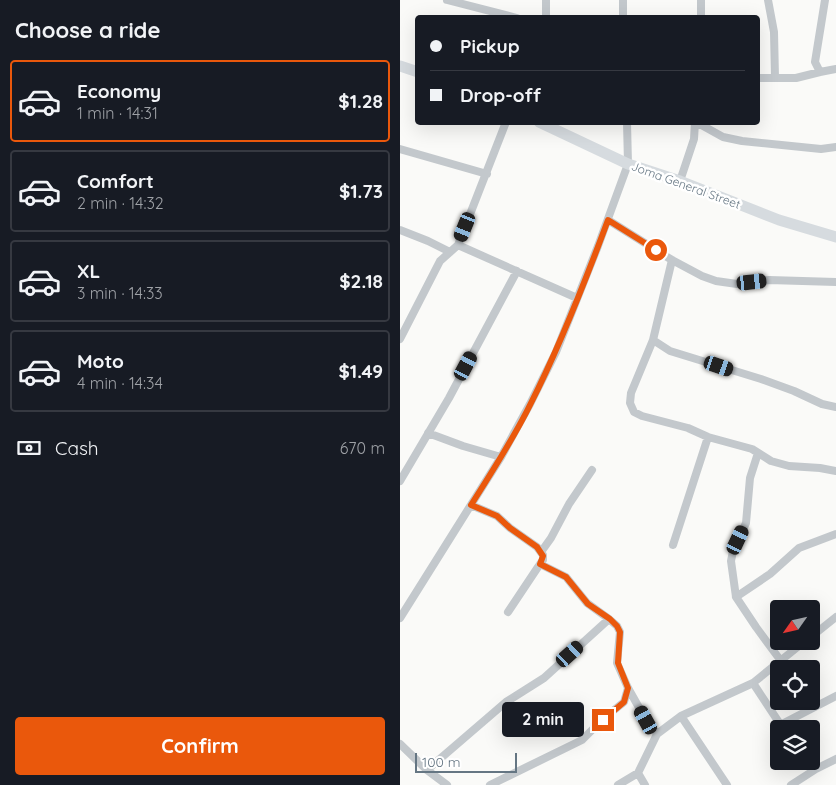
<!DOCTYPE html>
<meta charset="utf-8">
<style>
:root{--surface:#171b24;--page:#20242c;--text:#f1f3f6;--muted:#9ea1a6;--line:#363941;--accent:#ea580c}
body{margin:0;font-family:Quicksand,sans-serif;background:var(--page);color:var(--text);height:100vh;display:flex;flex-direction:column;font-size:19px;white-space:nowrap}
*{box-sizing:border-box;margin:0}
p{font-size:16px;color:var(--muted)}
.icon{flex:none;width:28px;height:28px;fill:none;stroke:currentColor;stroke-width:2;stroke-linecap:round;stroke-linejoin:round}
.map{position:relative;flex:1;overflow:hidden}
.drawer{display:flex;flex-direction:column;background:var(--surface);width:400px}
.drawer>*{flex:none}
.hud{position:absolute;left:15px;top:15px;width:345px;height:110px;border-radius:5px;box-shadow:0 5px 20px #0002;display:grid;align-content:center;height:110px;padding:0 15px;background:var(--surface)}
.needle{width:32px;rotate:236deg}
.tools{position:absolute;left:370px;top:600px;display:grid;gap:10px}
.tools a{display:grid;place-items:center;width:50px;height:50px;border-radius:5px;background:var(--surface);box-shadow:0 5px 20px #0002;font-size:25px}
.scale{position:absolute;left:15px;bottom:12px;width:102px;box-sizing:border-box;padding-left:5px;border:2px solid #657683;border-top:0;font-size:14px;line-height:18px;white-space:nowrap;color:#657683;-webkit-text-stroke:4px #fff;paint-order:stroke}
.end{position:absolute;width:22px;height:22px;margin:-11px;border:6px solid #ea580c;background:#fff;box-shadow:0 0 0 2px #fff}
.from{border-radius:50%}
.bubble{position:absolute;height:35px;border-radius:5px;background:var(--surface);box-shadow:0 5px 20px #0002;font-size:16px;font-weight:700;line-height:35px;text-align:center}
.car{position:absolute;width:15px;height:30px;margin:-15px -8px;border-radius:6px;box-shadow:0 0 4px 1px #0007;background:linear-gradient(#222 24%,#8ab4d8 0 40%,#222 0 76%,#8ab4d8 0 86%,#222 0)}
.hud b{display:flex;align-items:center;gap:18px;height:48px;font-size:19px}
.hud b+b{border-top:1px solid var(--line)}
.hud i{width:12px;height:12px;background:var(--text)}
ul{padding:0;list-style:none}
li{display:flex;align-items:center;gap:15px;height:82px;margin:0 10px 8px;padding:0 5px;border:2px solid var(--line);border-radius:5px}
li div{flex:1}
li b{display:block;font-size:19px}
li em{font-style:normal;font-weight:700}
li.selected{border-color:var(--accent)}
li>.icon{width:45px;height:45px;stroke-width:1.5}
h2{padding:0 15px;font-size:22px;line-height:60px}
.pay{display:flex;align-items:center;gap:12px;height:55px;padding:0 15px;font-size:19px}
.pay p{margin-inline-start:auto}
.cta{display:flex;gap:10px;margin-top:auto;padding:10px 15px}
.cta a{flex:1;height:58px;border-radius:5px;background:var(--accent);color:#fff;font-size:20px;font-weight:700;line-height:58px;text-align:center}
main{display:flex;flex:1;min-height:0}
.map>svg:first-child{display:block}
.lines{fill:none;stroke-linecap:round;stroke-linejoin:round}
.street{stroke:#c3c8cc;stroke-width:8}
.secondary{stroke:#d6dbdf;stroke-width:11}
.route{stroke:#ea580c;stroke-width:6}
.labels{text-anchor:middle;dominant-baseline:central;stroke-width:5;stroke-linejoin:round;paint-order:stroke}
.street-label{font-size:12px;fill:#657683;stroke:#fff}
</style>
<main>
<section class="drawer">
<h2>Choose a ride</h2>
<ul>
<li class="selected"><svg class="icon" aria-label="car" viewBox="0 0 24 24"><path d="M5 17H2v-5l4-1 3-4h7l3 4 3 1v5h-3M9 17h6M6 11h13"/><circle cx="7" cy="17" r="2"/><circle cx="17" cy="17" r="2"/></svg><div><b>Economy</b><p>1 min · 14:31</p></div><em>$1.28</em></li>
<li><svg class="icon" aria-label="car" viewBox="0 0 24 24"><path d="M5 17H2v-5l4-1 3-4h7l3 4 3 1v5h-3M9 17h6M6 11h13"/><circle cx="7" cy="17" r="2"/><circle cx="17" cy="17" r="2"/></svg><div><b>Comfort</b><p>2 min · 14:32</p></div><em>$1.73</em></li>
<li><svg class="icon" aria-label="car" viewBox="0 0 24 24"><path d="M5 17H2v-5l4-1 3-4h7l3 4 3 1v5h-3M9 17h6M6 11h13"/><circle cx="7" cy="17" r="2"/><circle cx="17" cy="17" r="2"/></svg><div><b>XL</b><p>3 min · 14:33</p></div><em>$2.18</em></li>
<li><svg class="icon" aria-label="car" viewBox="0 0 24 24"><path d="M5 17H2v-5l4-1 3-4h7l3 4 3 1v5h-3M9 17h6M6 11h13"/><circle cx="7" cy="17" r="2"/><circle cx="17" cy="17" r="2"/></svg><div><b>Moto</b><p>4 min · 14:34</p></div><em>$1.49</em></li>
</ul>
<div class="pay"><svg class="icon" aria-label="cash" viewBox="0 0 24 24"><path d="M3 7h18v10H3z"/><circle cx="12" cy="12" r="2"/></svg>Cash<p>670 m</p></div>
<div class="cta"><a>Confirm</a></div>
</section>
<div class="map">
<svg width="436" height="785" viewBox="0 0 436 785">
<rect width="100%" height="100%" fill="#fafaf8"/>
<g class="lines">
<path class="street" d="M47 0 117 18
M146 0V18
M368 0 374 32 375 77
M223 18V0
M301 18V0
M420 72 415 62 425 0
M358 78H396L420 72 436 69
M106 122 58 245 177 298
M296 122 323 137 342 141 421 149 436 147
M0 149 87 174
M280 181 294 139 295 122
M208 220 272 260 302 276 316 281 337 284 369 280 436 282
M0 230 28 241 50 252
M272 260 253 340 270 351 361 379 394 391 422 404 436 407
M0 339 40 261 58 245
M253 340 231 393 230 403 234 412 242 416 288 428 308 437 352 449 371 461 389 466 420 468 436 471
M28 433 63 446 101 457
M358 453 350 478 346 523 333 551 331 561 336 597 356 627 381 661
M0 481 49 398 117 271
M71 505 97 516 110 528 137 547 143 555V560L138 567 108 612
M273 545 308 437
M141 552 151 538 169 504 192 470
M140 564 166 577 187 603 209 619 217 626 220 632 217 663 228 688 246 720 257 734
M336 597 370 574 399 548 436 534
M0 618 101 457 130 404 156 352 198 246 228 164 227 122
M411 637 436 617
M353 683 382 727
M281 716 327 785
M380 725 436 696
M0 744 27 770 47 785
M27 770 106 702 144 678 209 619
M238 773 245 785
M90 785 182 740 203 719 224 702 228 688
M218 785 238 773 257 734 281 716 353 683 405 641
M391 785 416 769 436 759"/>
<path class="secondary" d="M0 66 18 72
M139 122 228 164 280 181 379 220 436 237"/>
</g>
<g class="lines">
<path class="route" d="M203 720 224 702 228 688 218 663 220 632 217 626 210 619 188 604 166 577 140 564 143 556 137 547 110 528 97 516 71 505C92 472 114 438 131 403 161 344 185 282 208 220L256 250"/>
</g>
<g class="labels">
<g class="street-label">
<text transform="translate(286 185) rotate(20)">Joma General Street</text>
</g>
</g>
</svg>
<div class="tools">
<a><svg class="needle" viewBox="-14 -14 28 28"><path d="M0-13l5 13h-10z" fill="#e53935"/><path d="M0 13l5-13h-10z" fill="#9ea1a6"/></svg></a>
<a><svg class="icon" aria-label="locate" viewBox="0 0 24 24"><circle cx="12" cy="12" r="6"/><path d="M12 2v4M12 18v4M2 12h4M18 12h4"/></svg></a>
<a><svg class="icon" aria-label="layers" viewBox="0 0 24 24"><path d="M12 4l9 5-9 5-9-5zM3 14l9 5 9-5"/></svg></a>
</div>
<div class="scale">100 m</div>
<i class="end from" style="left:256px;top:250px"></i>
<i class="end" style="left:203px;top:720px"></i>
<div class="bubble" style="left:102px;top:702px;width:82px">2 min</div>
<i class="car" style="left:65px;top:227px;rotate:202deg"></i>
<i class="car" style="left:352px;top:282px;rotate:84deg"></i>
<i class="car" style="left:66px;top:366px;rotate:28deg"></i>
<i class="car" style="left:319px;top:366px;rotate:109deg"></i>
<i class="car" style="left:338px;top:540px;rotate:25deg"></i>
<i class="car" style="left:170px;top:654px;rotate:48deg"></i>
<i class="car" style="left:246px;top:720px;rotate:331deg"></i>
<div class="hud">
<b><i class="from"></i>Pickup</b>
<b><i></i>Drop-off</b>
</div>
</div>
</main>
